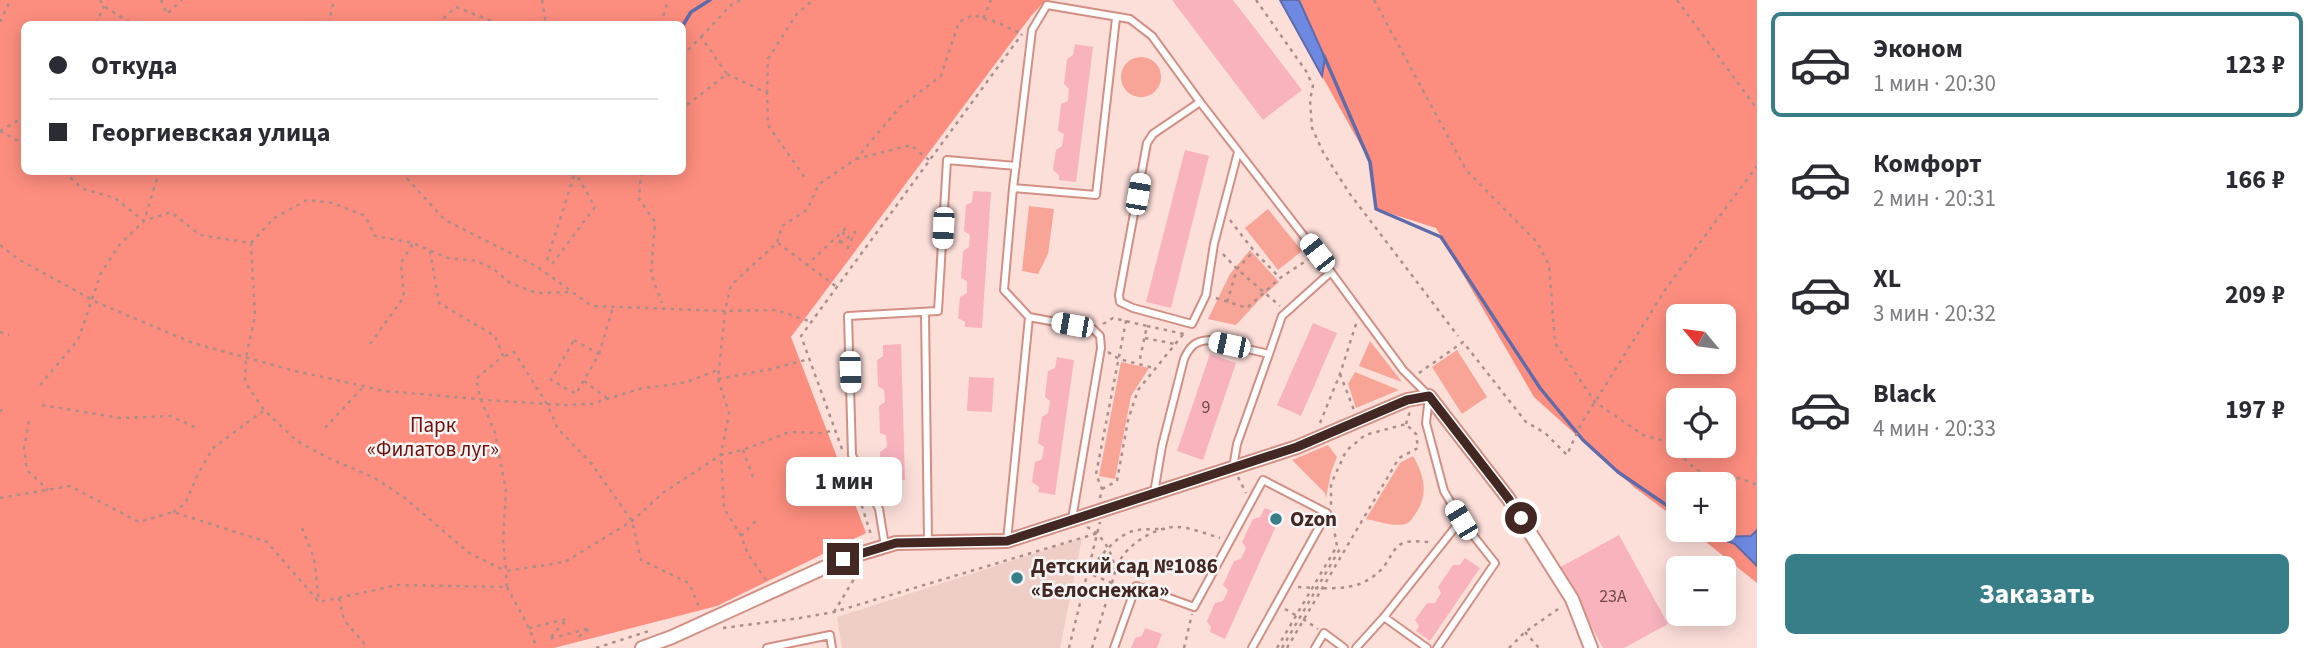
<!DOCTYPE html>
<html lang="ru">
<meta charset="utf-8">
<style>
:root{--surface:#fff;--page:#f2f2f3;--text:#2b2b33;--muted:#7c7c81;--line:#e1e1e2;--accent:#377e89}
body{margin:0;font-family:"Source Sans 3",sans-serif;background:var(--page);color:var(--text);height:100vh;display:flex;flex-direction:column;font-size:26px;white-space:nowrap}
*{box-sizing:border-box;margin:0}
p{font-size:23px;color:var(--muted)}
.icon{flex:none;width:38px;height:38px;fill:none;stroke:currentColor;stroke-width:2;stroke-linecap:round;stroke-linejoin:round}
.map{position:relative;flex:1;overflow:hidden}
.drawer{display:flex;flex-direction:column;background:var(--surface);width:560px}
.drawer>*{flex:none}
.hud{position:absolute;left:21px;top:21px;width:665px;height:154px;border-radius:10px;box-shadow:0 4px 18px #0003;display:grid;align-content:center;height:154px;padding:0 28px;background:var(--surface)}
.needle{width:46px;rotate:299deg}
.buttons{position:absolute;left:1666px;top:304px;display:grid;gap:14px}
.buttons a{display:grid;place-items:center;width:70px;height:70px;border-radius:10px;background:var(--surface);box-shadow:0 4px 18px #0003;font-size:35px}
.end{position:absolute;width:32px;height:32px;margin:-16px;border:9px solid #432723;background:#fff;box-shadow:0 0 0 4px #fff}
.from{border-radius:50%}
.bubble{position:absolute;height:49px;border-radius:10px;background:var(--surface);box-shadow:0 4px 18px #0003;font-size:23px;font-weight:700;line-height:49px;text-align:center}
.car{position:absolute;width:21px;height:42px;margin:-21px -10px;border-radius:9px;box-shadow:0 0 5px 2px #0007;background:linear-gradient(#fff 24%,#345 0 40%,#fff 0 76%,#345 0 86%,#fff 0)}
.hud b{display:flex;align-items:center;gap:24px;height:66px;font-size:26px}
.hud b+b{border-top:2px solid var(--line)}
.hud i{width:18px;height:18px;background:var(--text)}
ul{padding:12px 0 0;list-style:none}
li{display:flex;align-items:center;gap:21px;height:105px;margin:0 14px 10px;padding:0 14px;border:4px solid transparent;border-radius:10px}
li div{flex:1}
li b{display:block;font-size:26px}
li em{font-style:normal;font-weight:700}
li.active{border-color:var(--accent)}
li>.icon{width:63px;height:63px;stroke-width:1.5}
.action{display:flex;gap:14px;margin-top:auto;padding:14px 28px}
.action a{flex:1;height:80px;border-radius:10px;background:var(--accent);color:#fff;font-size:28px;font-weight:700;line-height:80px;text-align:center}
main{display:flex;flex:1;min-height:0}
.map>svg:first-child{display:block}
.built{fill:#efcec8}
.green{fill:#f8a497}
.forest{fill:#fd8e7f;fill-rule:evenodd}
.water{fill:#6d89e2;stroke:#606ca9;stroke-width:2}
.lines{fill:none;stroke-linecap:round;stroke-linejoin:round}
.stream{stroke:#606ca9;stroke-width:3.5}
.building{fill:#f8b3bd}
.lane-casing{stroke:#d38f84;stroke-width:10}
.street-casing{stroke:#d38f84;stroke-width:16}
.path{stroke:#ac8f8b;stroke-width:2.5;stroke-dasharray:3.5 5;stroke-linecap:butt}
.lane{stroke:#fff;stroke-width:6}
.street{stroke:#fff;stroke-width:12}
.route{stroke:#432723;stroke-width:9}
.poi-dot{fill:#377e89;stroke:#f4f4f4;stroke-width:2.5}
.labels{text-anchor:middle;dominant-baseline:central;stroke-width:5;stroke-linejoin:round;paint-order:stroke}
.number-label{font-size:18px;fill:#704a4a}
.park-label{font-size:21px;fill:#710d08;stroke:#f4f4f4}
.poi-label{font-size:21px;font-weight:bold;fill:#432723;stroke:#f4f4f4;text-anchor:start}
</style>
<main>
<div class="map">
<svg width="1757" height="648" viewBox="0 0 1757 648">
<rect width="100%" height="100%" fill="#fddfda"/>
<path class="built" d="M1082 538 1060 648H842L837 617Z"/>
<path class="green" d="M1121 77a20 20 0 1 1 40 0a20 20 0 1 1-40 0Z
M1029 206 1054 209 1048 254 1038 274 1022 271Z
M1268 209 1302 251 1278 270 1245 228Z
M1250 250 1279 282 1261 298 1236 325 1208 319 1230 274Z
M1370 341 1402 382 1359 366Z
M1457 350 1487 397 1462 414 1432 367Z
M1121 362 1149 368 1131 396 1115 479 1099 476Z
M1355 372 1399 390 1356 408 1348 384Z
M1328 445 1337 457 1331 472 1326 498 1325 493 1292 460Z
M1413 456C1424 475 1429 493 1416 513 1413 517 1410 523 1405 524 1394 527 1377 521 1366 519L1400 463Z"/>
<path class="forest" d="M0 0H1046L1031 16 791 337 866 533 717 606 554 648H0ZM24 24H682V172H24Z
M1299 0H1757V583L1691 530H1724V485H1678V520L1635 488 1534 397 1436 228 1376 209 1370 162 1322 76 1325 58ZM1678 317H1724V362H1678ZM1678 401H1724V446H1678Z"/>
<path class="water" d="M1280 0H1299L1325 58 1322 76Z
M1757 530V566L1735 544 1717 537 1751 536Z"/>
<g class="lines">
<path class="stream" d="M682 27 691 12 710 0
M1324 56 1370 162 1376 209 1441 237 1540 388 1583 440 1618 472 1678 513
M1705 530 1728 541"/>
</g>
<path class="building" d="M1172 0H1233L1302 90 1263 120Z
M1075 44 1093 47 1076 182 1059 180V175L1053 170 1056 150 1062 146 1064 134 1058 131 1061 104 1068 101 1069 89 1064 84 1067 59 1073 55Z
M1185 150 1209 156 1171 308 1146 302Z
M973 191 991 192 982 328 965 327V322L958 318 960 297 967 293V281L961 278 963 251 969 247 970 235 964 231 965 219 966 205 972 202Z
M1313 323 1337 333 1301 416 1277 405Z
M901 344 905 480 888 481V476L881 472 880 452 887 447 886 435 880 433 879 406 885 402 884 390 878 386 877 360 883 356V345Z
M1210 354 1236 363 1203 460 1177 451Z
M1057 357 1074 360 1055 495 1038 492 1039 487 1032 482 1035 462 1042 459 1044 447 1038 443 1042 417 1048 413 1050 401 1045 397 1048 371 1055 368Z
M969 377 994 378 992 412 967 411Z
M1265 508 1281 515 1225 639 1210 632 1211 627 1207 621 1215 603 1223 601 1228 590 1223 585 1234 561 1241 559 1246 548 1242 542 1253 519 1260 517Z
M1619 535 1668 624 1624 648H1603L1559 568Z
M1465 558 1480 568 1430 641 1416 631 1419 626 1415 620 1427 603H1435L1441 593 1438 587 1453 565H1460Z
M1145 628 1162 634 1157 648H1131L1135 638 1142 636Z"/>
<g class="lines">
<defs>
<path id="lane" d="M1200 102 1153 134 1147 143 1119 295 1120 302 1133 308 1192 324 1206 295 1214 244 1238 152
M1013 188 1096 195 1116 18
M925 312 928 542
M1029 317 1093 329 1100 336 1101 348 1072 519
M1233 468 1237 444 1269 354
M1154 493 1162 446 1184 359C1190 346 1195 341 1209 340L1269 354 1282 316 1331 272
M1007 541 1029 317 1004 290 1013 188 1032 30 1047 5 1130 19 1152 36 1200 102 1317 253 1403 370 1429 396 1426 423 1444 491 1461 520
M885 546 879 509 852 455 848 316 938 311 947 160 1016 166
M1384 617 1427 648
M767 648 830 635 832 648
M1114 648 1136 586 1194 607 1263 480 1327 513 1252 648
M1315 648 1324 633 1344 648
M1356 648 1384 617 1461 520 1495 563 1437 648"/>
<path id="street" d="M642 648 672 637 843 559 896 543 1007 541 1297 447 1407 400 1429 396 1508 498 1572 599 1591 648"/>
</defs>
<use href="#lane" class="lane-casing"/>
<use href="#street" class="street-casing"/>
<path class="path" d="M100 0 104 6 132 24
M161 0 167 14 182 0
M542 0 546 24
M1256 0 1306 71 1313 86 1310 100 1312 128 1323 152 1350 194 1458 336
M1374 0 1466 170 1536 241 1549 265 1555 343 1595 402 1643 435 1672 443 1687 462 1710 479 1739 478 1757 485
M1677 0 1757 109
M983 18 991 0
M0 22 10 1
M96 24 104 6
M330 24 331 10 335 0
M437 24 456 7 499 24
M661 24 668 0
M701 37 734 2 745 0
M682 56 701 37 727 74 683 108 682 112
M727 74 767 93 768 125 805 178
M767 93 768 59 796 15 813 0
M0 131 24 117
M0 131 24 144
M856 159 911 145 929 160
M64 172 83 189 115 198 144 221 171 212 200 235 251 243 255 316 246 357 245 382 264 410 297 441 328 458 373 477 405 498 469 553 506 571
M401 172 445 220 536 266 592 306 725 311 731 285 777 243 782 226 807 210 819 184 856 159 900 107 941 76 959 22 973 15 996 22 1022 34
M641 172 639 199 655 222 651 274 662 303
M1230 220 1254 251 1280 278
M251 243 274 218 307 200 333 203 365 216 375 236 413 243 448 258 477 261 494 269 510 283 537 293 572 292
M778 243 837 287
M0 245 18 259 98 303 193 343 291 370 385 391 500 401 565 405 591 404 639 389 687 382 720 369
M430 251 439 303 495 336 503 356 476 379 481 400 495 433 506 491 503 540 506 571
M1223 254 1237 269 1280 306
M547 260 575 172
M552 264 595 207 575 172
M806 266 846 228 838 245 855 232 845 254
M1216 298 1247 308 1280 278 1309 259
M1227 302 1237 269 1254 251
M1103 324 1113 318 1147 326 1139 363
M1147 326 1184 334
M0 332 9 335
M1145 338 1175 344
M574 340 599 354 576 394 551 380Z
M370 344 404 297 401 263 413 243
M1108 352 1119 359 1154 368
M599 354 613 307
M505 356 514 352 547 404 558 429 591 463 632 521 641 560 689 583 699 607
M1419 373 1463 342 1526 422 1545 433 1567 455 1581 424 1667 287 1757 166
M1340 374 1354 410
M718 379 771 369 809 359
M584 381 608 399
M40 385 78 340 101 273 120 244 144 221 159 172
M42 405 120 418 171 416 196 428
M0 412 4 407
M29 421 24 448 27 470 48 490
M1320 423 1340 374 1357 321
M1406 424 1410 411
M325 428 363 387
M842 449 801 336 1022 34
M743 450 754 480
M1238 477 1246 493
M854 481 872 538
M1102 489 1117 481 1128 420 1138 390 1185 332
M0 498 70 486 139 522 173 512 267 542 319 602 398 585 507 587 506 571 565 562 632 521 664 492 721 455 729 413 718 379 725 311 776 310 812 322
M1100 498 1102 489 1096 474 1127 316
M173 512 185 504 198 474 213 448 263 411
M1087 527C1103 535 1112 552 1115 569
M302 528 314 558 319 602
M741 536 756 521
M766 580 748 554 741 536 724 508 721 455 743 450 789 432 822 433 835 430
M1112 583C1115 574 1116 565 1122 557 1133 541 1158 526 1178 527 1192 528 1207 534 1220 538
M507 587 529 628 537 648
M1298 587C1316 588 1347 591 1364 582 1372 578 1380 572 1385 565 1391 557 1393 548 1403 543 1411 540 1422 542 1430 542
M339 598 344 620 368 648
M1285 609 1297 616
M834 612 862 566
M1303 619 1318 629
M529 628 567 619 549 639 590 628 576 639
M723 628 800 618 834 612 1098 533
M1525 632 1539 648
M596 648 652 630
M1069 648 1100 522
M1092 648 1112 583 1088 573C1100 557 1116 534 1137 530 1146 529 1156 529 1165 529
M1184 648 1192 614
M1277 648 1337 546 1333 524
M1282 648 1341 547
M1287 648 1399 458 1418 448 1416 434 1406 424 1365 435 1346 451 1331 484V507
M1509 648 1525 632 1561 607"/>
<use href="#lane" class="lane"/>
<use href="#street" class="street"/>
</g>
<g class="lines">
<path class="route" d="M843 559 896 543 1007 541 1297 447 1407 400 1429 396 1508 498 1521 518"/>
</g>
<g class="poi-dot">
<circle cx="1276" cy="519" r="7"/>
<circle cx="1017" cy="578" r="7"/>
</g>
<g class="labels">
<g class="number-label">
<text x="1206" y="407">9</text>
<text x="1613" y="596">23А</text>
</g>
<g class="park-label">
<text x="433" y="425">Парк<tspan x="433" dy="24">«Филатов луг»</tspan></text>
</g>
<g class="poi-label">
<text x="1290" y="519">Ozon</text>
<text x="1031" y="566">Детский сад №1086<tspan x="1031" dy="24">«Белоснежка»</tspan></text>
</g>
</g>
</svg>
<div class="buttons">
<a><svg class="needle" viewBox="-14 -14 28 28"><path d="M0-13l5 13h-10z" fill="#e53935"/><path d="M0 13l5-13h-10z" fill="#7c7c81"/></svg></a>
<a><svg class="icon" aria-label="locate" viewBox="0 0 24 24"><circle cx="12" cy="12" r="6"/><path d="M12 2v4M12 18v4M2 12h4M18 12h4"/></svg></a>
<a>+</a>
<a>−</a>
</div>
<i class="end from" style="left:1521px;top:518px"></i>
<i class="end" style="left:843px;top:559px"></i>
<div class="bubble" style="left:786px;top:457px;width:116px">1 мин</div>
<i class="car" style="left:1138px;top:194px;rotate:10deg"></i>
<i class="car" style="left:943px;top:228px;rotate:183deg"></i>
<i class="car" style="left:1317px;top:253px;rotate:322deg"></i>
<i class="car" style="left:1072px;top:325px;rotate:280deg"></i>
<i class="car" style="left:1229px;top:345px;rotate:282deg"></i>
<i class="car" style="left:850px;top:372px;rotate:178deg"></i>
<i class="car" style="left:1461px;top:520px;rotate:329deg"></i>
<div class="hud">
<b><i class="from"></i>Откуда</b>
<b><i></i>Георгиевская улица</b>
</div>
</div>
<section class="drawer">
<ul>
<li class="active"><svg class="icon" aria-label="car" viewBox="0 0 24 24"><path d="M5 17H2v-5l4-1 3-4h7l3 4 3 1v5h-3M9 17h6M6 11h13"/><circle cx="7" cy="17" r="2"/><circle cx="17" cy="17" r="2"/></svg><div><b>Эконом</b><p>1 мин · 20:30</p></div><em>123 ₽</em></li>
<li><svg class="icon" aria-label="car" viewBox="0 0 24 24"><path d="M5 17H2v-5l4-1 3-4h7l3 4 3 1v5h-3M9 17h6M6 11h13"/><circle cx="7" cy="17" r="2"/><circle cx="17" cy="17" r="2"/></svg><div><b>Комфорт</b><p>2 мин · 20:31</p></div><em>166 ₽</em></li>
<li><svg class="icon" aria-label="car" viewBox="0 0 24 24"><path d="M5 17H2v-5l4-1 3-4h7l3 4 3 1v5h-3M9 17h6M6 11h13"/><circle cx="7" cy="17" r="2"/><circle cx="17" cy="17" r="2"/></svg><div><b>XL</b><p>3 мин · 20:32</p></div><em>209 ₽</em></li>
<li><svg class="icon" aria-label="car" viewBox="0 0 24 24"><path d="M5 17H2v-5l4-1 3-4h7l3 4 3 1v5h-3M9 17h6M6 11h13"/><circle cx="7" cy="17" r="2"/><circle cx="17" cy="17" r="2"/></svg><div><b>Black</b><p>4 мин · 20:33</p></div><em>197 ₽</em></li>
</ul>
<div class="action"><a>Заказать</a></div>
</section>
</main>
